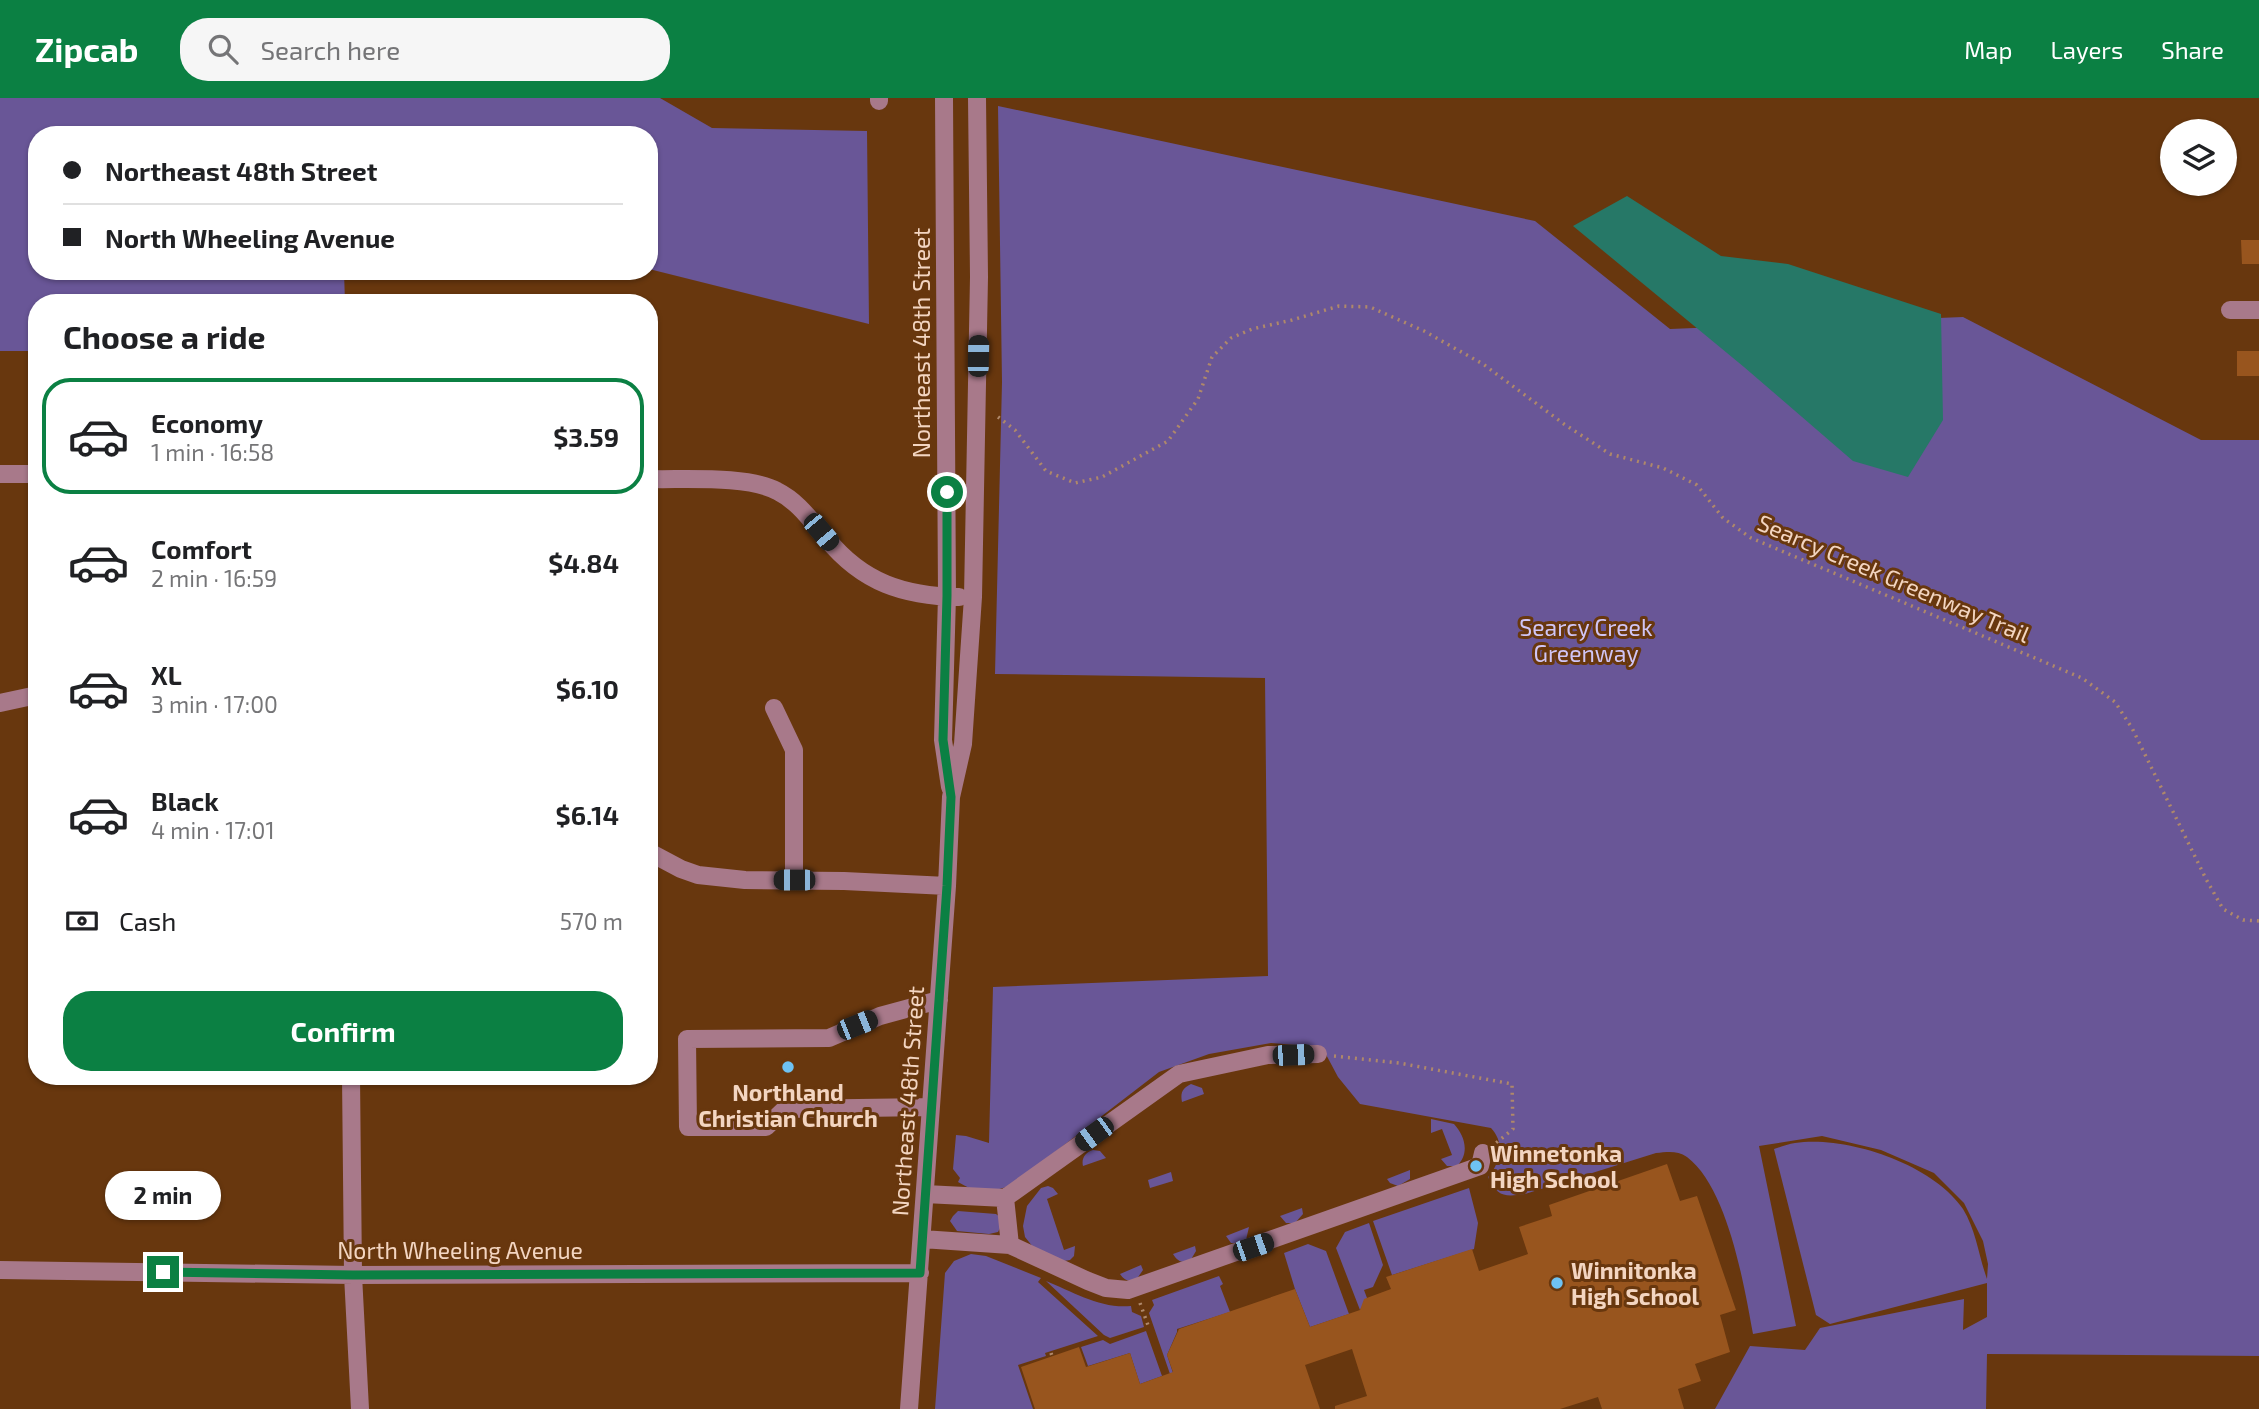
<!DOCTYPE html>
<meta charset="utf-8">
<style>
:root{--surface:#fff;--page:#f6f6f6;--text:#202124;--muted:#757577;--line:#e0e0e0;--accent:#0b8043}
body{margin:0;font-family:"Exo 2",sans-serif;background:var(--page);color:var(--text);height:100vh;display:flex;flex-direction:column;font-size:26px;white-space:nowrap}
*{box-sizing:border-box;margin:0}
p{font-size:23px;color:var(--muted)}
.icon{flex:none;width:38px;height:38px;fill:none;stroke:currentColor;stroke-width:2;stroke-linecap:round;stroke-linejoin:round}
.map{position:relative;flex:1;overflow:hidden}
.drawer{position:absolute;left:28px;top:196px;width:630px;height:791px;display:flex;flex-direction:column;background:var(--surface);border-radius:28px;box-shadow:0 2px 5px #0004}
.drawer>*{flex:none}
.top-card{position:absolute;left:28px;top:28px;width:630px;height:154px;border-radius:28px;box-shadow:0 2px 5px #0004;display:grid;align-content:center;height:154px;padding:0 35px;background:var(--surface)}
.fabs{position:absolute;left:2160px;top:21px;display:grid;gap:14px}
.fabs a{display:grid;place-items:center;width:77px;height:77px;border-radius:50%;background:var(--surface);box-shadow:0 2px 5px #0004;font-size:35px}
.end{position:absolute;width:32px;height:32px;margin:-16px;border:9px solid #0b8043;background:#fff;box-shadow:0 0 0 4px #fff}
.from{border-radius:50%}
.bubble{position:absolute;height:49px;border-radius:24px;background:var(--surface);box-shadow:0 2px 5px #0004;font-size:23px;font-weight:700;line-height:49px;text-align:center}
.car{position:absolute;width:21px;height:42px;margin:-21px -10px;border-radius:9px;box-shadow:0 0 5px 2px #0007;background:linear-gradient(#222 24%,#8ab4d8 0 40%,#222 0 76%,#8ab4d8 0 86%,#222 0)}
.top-card b{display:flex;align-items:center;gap:24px;height:66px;font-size:26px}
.top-card b+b{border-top:2px solid var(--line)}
.top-card i{width:18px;height:18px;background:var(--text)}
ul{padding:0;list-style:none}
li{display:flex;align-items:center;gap:21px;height:116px;margin:0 14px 10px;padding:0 21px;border:4px solid transparent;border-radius:28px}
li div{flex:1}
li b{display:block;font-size:26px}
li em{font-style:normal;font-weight:700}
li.current{border-color:var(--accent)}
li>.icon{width:63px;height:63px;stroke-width:1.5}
h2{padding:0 35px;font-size:32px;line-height:84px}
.pay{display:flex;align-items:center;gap:18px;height:77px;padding:0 35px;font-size:26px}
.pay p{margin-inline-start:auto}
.button{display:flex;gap:14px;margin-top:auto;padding:14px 35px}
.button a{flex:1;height:80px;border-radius:28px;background:var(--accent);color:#fff;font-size:28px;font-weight:700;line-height:80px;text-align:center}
header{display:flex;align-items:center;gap:42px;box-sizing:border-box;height:98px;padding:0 35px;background:var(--accent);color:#fff}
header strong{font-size:33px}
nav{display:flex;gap:38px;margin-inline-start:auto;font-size:24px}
.search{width:490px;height:63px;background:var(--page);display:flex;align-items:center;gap:18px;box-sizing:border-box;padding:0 24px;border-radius:28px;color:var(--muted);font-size:26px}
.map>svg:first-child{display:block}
.green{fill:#695697}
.water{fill:#267867}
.building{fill:#98551e}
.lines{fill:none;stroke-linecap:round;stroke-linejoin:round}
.path{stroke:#af886a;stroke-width:3.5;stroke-dasharray:2 5;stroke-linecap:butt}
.minor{stroke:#a8798a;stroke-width:18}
.route{stroke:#0b8043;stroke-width:9}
.poi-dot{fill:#6ec2f3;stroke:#68370e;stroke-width:2.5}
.labels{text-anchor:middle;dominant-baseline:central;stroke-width:6;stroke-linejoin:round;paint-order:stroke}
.street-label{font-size:23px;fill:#f3d5c1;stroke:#68370e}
.park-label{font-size:23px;fill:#d0c5f5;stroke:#68370e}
.poi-label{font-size:23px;font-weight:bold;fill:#f3d5c1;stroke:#68370e;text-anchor:start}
</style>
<header>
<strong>Zipcab</strong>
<div class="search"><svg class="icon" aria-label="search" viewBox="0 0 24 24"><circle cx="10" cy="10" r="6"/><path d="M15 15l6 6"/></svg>Search here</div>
<nav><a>Map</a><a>Layers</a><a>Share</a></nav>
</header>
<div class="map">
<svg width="2259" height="1311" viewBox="0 0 2259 1311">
<rect width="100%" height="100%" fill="#68370e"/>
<path class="green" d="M0 0H660L712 30 867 33 869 226 649 171V37H37V173H344L345 205H37V253H0Z
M998 8 1535 123 1670 231 1963 219 2201 342H2259V1258L1987 1256 1986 1311H1715L1750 1248 1805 1252 1820 1230 1964 1201 1963 1232 1987 1219V1185L1830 1226 1816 1217 1774 1051C1781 1049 1788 1046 1795 1045 1846 1037 1933 1066 1963 1111 1976 1132 1979 1159 1987 1181L1988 1166 1983 1143 1964 1105 1934 1075 1881 1052 1822 1038 1759 1048 1796 1228 1753 1236C1744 1187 1728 1090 1687 1059 1677 1052 1667 1054 1656 1055L1525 1096C1505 1099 1497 1099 1488 1079 1501 1064 1505 1045 1491 1030L1360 1006 1338 979 1322 949 1271 945 1209 956 1159 974 1012 1087C988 1095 980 1097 958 1084L960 1080 953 1071 956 1037 966 1038 989 1045 993 889 1268 878 1265 580 995 576 1002 284Z
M1191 986 1202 990 1204 996 1182 1004C1180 994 1183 990 1191 986Z
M1431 1021 1454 1026C1465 1038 1470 1055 1457 1068H1447L1441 1061 1452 1057 1442 1031 1431 1035Z
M1093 1052 1100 1053 1106 1060 1083 1068C1081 1060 1086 1054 1093 1052Z
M1410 1072V1081L1398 1088 1390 1085 1387 1081Z
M1171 1074 1173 1083 1150 1090 1148 1082Z
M1048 1088 1053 1090 1058 1096 1047 1101 1064 1152 1075 1148 1074 1158 1070 1162 1064 1163 1033 1149 1025 1139 1023 1128 1027 1108 1041 1090Z
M1469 1090 1478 1125 1474 1151 1392 1177 1373 1123Z
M1302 1110 1303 1116 1295 1125H1286L1280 1118Z
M958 1113 996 1116 1001 1120 1002 1126 998 1134 989 1136 957 1133 950 1123 953 1118Z
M1369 1125 1383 1167 1373 1189 1364 1192 1367 1200 1360 1212 1336 1150 1345 1134Z
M1249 1129 1246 1142 1238 1145H1231L1226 1138Z
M1308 1146 1326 1153 1349 1216 1310 1229 1295 1191 1284 1155Z
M1195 1148 1196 1153 1190 1163C1182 1165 1178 1164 1173 1156Z
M971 1156 986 1158 1041 1180 1038 1184 1098 1238 1045 1255 1046 1258 1018 1267 1033 1311H935L945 1175 954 1163Z
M1141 1167 1143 1172 1136 1182C1128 1184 1124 1182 1120 1176Z
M1219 1178 1223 1186 1220 1188 1230 1214 1177 1231V1234L1167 1257 1173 1275 1170 1276 1149 1215 1154 1207 1152 1202Z
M1046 1183C1073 1194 1101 1211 1131 1208L1132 1214 1141 1218 1144 1229 1110 1240 1104 1237Z
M1146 1233 1162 1278 1140 1286 1130 1255 1088 1268 1081 1249 1103 1242 1110 1246Z"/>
<path class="water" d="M1627 98 1721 158 1788 166 1941 216 1943 322 1908 379 1853 363 1744 269 1573 128Z"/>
<path class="building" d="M2241 142H2259V166H2242Z
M2237 253H2259V278H2237Z
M1667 1066 1680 1103 1697 1098 1736 1212 1720 1217 1730 1254 1695 1266 1701 1283 1678 1291 1684 1311H1602L1598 1299 1560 1311H1335V1308L1367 1298 1352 1251 1305 1267 1320 1311H1035L1021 1269 1079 1249 1086 1269 1130 1255 1140 1286 1173 1274 1167 1257 1179 1231 1295 1191 1310 1229 1360 1212 1364 1201 1391 1191 1386 1179 1472 1151 1479 1173 1528 1156 1519 1129 1552 1118 1549 1107Z"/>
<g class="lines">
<path class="path" d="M998 319 1015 332 1046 373 1075 385 1102 379 1168 343 1198 301 1212 259 1231 240 1252 231 1292 222 1339 208 1370 209 1424 233 1483 266 1564 326 1610 356 1663 370 1697 387 1723 420 1751 440 2082 580 2115 604 2132 630 2206 781 2223 811 2243 822 2259 823
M1334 958 1399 965 1512 986 1513 1031 1496 1045
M1140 1205 1149 1230
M1051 1255 1052 1258"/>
<path class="minor" d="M879 0V3
M944 0 947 498 943 642 950 689
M2230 212H2259
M0 376H37
M649 381C684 382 747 377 777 393 799 404 811 423 827 441 863 485 904 498 959 499
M0 605 37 597
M774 610 794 652V782
M649 754 681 771 698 777 745 782 844 783 947 788
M351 978 353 1177 360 1311
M931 1009 785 1011 766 1029H688L687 941 829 940 880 918 939 902
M925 1096 1005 1100 1179 976 1268 957 1318 956
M1005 1100 1010 1147
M922 1141 1010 1147 1088 1183 1106 1190 1128 1192 1480 1068 1483 1055
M0 1172 353 1177 920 1175
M909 1311 947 788 951 699 963 646 973 499 979 179 977 0"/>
</g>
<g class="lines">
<path class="route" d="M163 1174 353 1177 920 1175 947 788 951 699 943 642 947 498V394"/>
</g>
<g class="poi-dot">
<circle cx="788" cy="969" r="7"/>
<circle cx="1476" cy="1068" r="7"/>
<circle cx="1557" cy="1185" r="7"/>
</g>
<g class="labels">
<g class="street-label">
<text transform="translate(921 245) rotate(-90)">Northeast 48th Street</text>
<text transform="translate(1894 480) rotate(23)">Searcy Creek Greenway Trail</text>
<text transform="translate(907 1003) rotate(-86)">Northeast 48th Street</text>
<text x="460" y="1152">North Wheeling Avenue</text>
</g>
<g class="park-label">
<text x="1586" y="529">Searcy Creek<tspan x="1586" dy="26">Greenway</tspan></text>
</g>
<g class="poi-label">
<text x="788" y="994" text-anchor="middle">Northland<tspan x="788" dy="26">Christian Church</tspan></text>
<text x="1490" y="1055">Winnetonka<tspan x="1490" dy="26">High School</tspan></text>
<text x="1571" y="1172">Winnitonka<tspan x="1571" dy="26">High School</tspan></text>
</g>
</g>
</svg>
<div class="fabs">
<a><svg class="icon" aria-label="layers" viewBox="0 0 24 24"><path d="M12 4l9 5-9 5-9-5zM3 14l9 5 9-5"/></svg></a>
</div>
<i class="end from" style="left:947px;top:394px"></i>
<i class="end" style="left:163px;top:1174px"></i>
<div class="bubble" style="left:105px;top:1073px;width:116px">2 min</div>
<i class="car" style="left:978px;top:258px;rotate:1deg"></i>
<i class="car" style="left:821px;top:434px;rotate:140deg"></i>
<i class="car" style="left:794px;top:782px;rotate:270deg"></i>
<i class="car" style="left:857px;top:927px;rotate:68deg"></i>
<i class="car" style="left:1293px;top:957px;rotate:88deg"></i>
<i class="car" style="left:1094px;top:1036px;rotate:234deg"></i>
<i class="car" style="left:1253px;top:1149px;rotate:71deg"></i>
<div class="top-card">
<b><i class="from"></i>Northeast 48th Street</b>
<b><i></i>North Wheeling Avenue</b>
</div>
<section class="drawer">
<h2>Choose a ride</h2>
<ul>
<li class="current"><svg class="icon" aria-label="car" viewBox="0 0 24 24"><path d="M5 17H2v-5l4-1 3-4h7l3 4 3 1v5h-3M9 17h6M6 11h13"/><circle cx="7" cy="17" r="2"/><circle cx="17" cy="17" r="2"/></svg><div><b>Economy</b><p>1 min · 16:58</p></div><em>$3.59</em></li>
<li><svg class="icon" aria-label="car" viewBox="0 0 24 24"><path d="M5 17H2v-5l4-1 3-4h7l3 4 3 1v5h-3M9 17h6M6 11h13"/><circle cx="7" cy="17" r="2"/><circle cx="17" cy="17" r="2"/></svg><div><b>Comfort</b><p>2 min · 16:59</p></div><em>$4.84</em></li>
<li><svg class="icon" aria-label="car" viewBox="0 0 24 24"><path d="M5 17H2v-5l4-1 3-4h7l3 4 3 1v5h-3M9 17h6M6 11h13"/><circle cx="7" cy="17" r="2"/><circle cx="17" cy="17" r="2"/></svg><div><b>XL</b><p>3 min · 17:00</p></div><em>$6.10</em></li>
<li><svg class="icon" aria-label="car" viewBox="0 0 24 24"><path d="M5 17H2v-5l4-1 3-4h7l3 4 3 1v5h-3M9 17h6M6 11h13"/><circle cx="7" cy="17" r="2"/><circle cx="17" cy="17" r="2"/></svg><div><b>Black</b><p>4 min · 17:01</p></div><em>$6.14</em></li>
</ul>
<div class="pay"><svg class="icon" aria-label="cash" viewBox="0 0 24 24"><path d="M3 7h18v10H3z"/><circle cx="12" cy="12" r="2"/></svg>Cash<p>570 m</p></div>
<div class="button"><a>Confirm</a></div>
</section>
</div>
